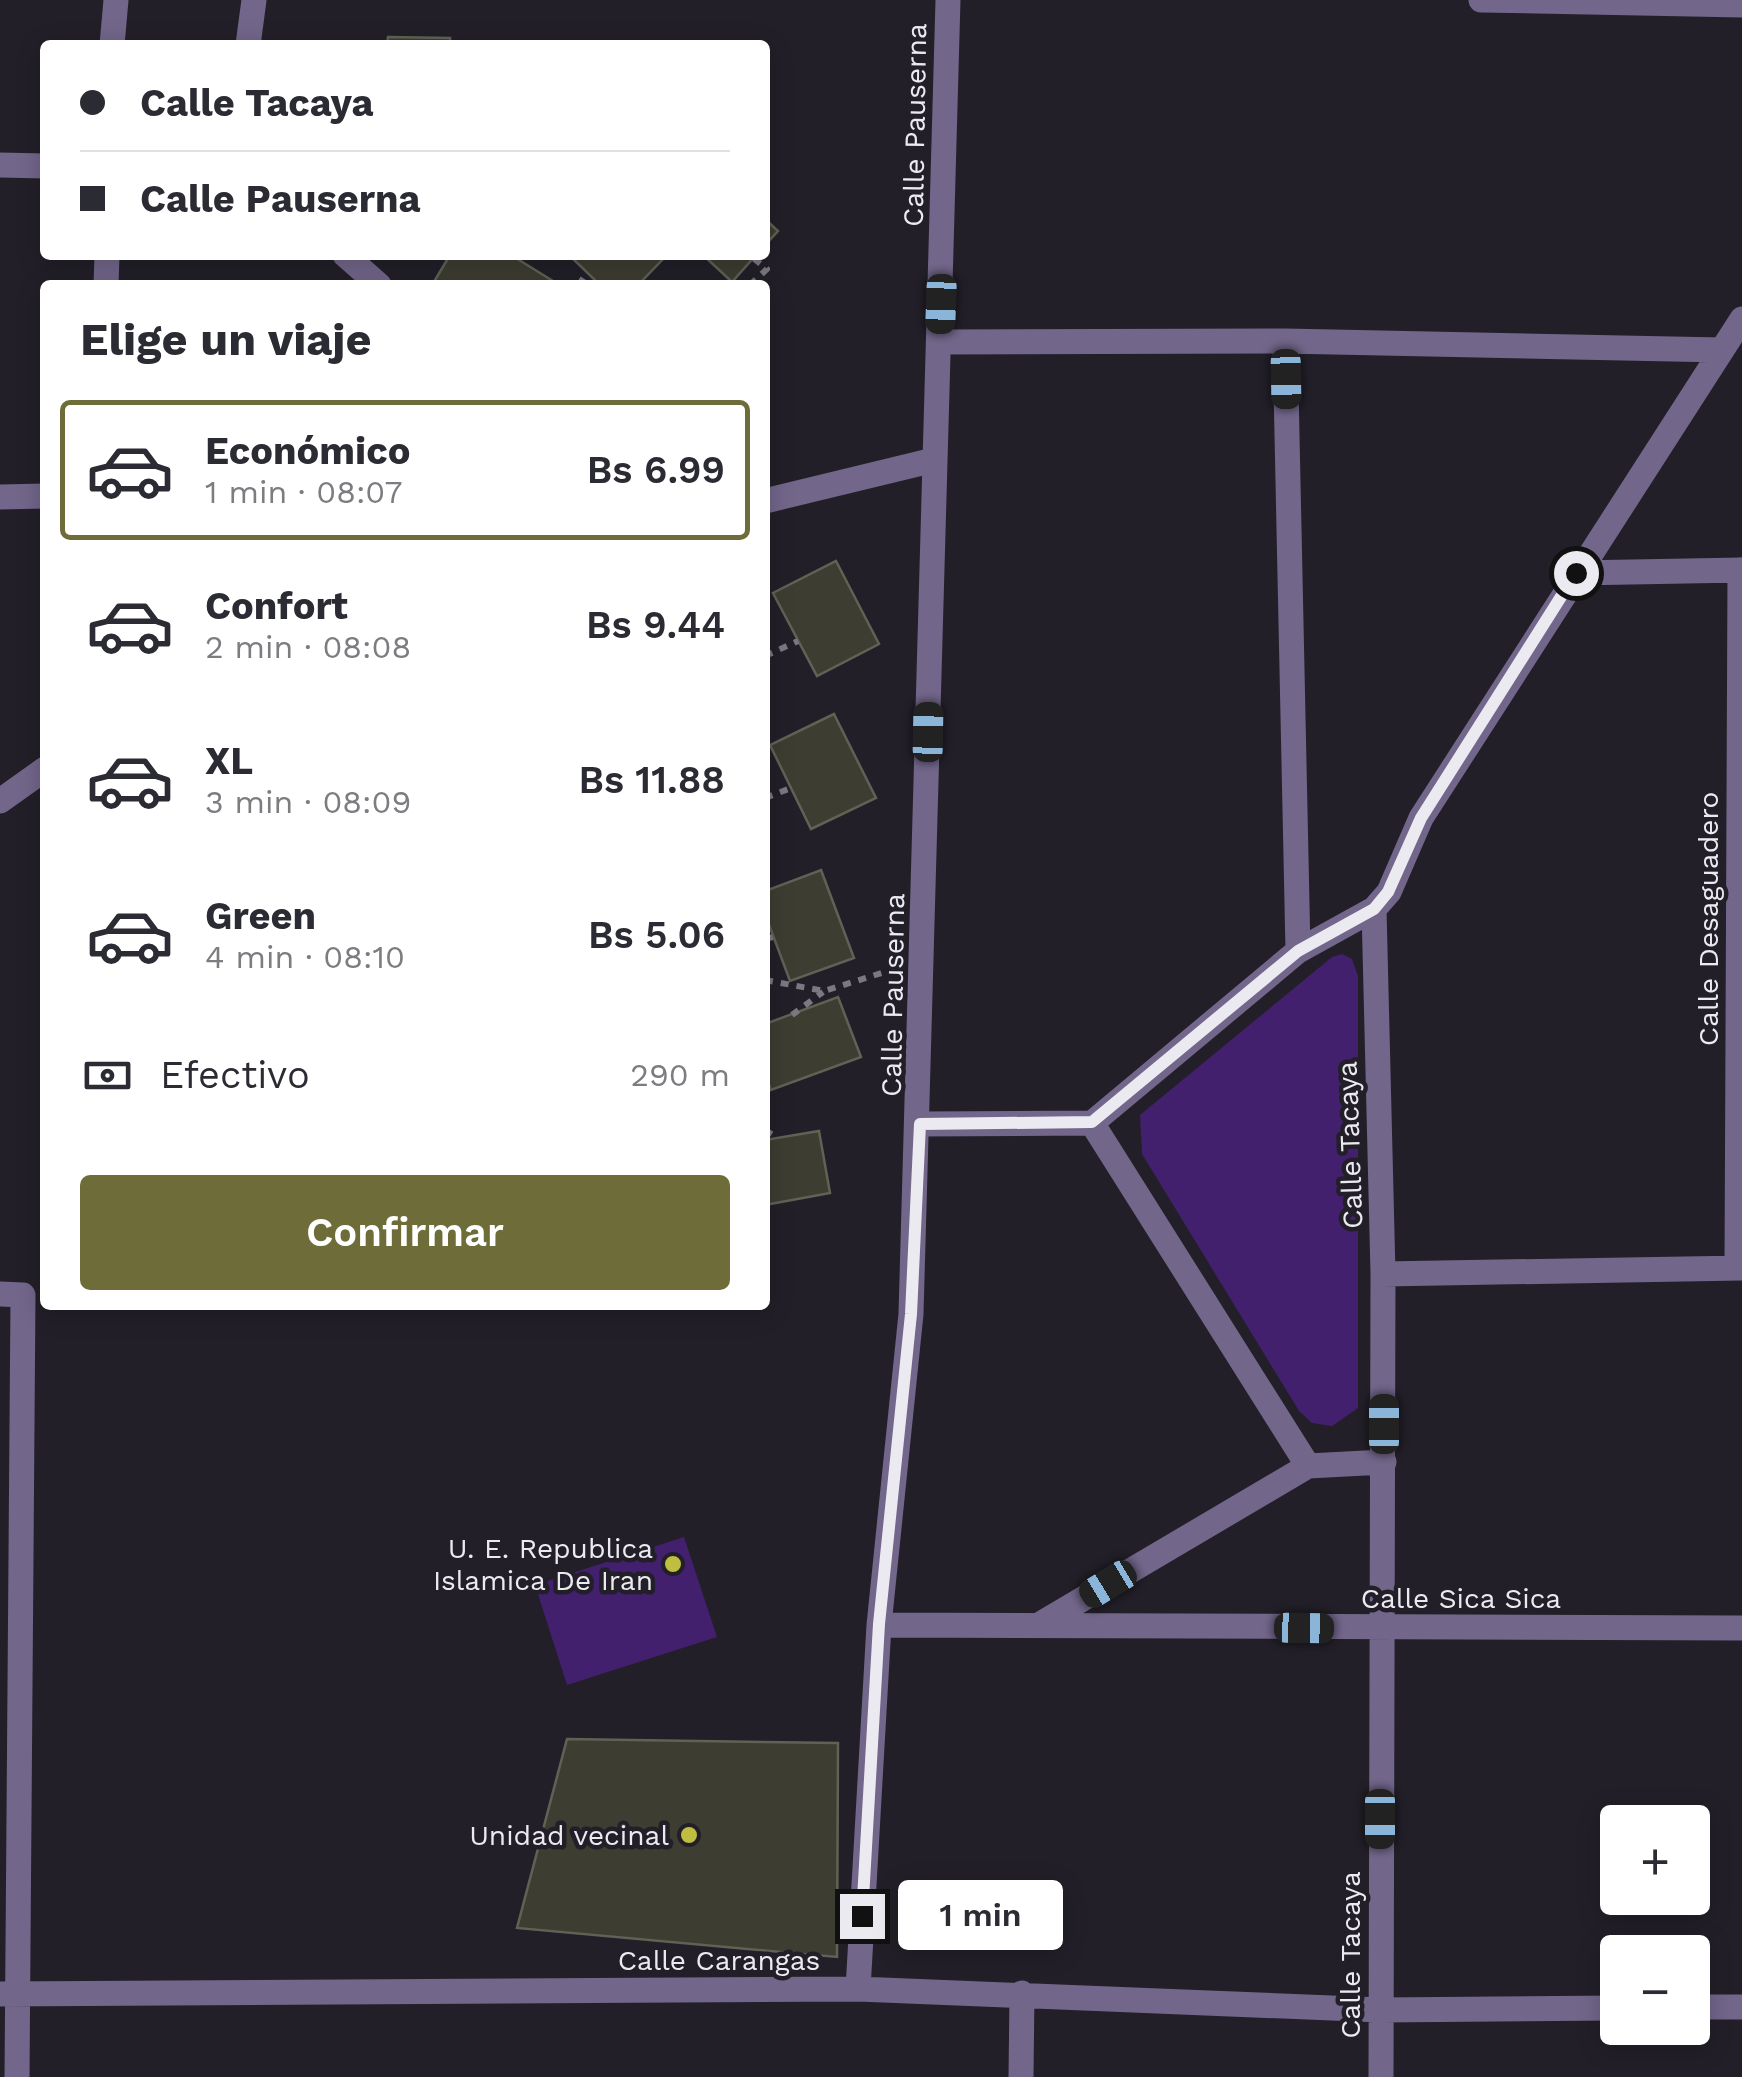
<!DOCTYPE html>
<html lang="es">
<meta charset="utf-8">
<style>
:root{--surface:#fff;--page:#f7f7f7;--text:#2b2b33;--muted:#7c7c81;--line:#e1e1e2;--accent:#6e6d39}
body{margin:0;font-family:"Work Sans",sans-serif;background:var(--page);color:var(--text);height:100vh;display:flex;flex-direction:column;font-size:38px;white-space:nowrap}
*{box-sizing:border-box;margin:0}
p{font-size:32px;color:var(--muted)}
.icon{flex:none;width:55px;height:55px;fill:none;stroke:currentColor;stroke-width:2;stroke-linecap:round;stroke-linejoin:round}
.map{position:relative;flex:1;overflow:hidden}
.drawer{position:absolute;left:40px;top:280px;width:730px;height:1030px;display:flex;flex-direction:column;background:var(--surface);border-radius:10px;box-shadow:0 5px 25px #0003}
.drawer>*{flex:none}
.guide{position:absolute;left:40px;top:40px;width:730px;height:220px;border-radius:10px;box-shadow:0 5px 25px #0003;display:grid;align-content:center;height:220px;padding:0 40px;background:var(--surface)}
.tools{position:absolute;left:1600px;top:1805px;display:grid;gap:20px}
.tools a{display:grid;place-items:center;width:110px;height:110px;border-radius:10px;background:var(--surface);box-shadow:0 5px 25px #0003;font-size:50px}
.end{position:absolute;width:45px;height:45px;margin:-22px;border:12px solid #eceaf1;background:#111;box-shadow:0 0 0 5px #111}
.from{border-radius:50%}
.bubble{position:absolute;height:70px;border-radius:10px;background:var(--surface);box-shadow:0 5px 25px #0003;font-size:32px;font-weight:600;line-height:70px;text-align:center}
.car{position:absolute;width:30px;height:60px;margin:-30px -15px;border-radius:12px;box-shadow:0 0 8px 2px #0007;background:linear-gradient(#222 24%,#8ab4d8 0 40%,#222 0 76%,#8ab4d8 0 86%,#222 0)}
.guide b{display:flex;align-items:center;gap:35px;height:95px;font-size:38px}
.guide b+b{border-top:2px solid var(--line)}
.guide i{width:25px;height:25px;background:var(--text)}
ul{padding:0;list-style:none}
li{display:flex;align-items:center;gap:30px;height:140px;margin:0 20px 15px;padding:0 20px;border:5px solid transparent;border-radius:10px}
li div{flex:1}
li b{display:block;font-size:38px}
li em{font-style:normal;font-weight:600}
li.active{border-color:var(--accent)}
li>.icon{width:90px;height:90px;stroke-width:1.5}
h2{padding:0 40px;font-size:45px;line-height:120px}
.pay{display:flex;align-items:center;gap:25px;height:110px;padding:0 40px;font-size:38px}
.pay p{margin-inline-start:auto}
.action{display:flex;gap:20px;margin-top:auto;padding:20px 40px}
.action a{flex:1;height:115px;border-radius:10px;background:var(--accent);color:#fff;font-size:40px;font-weight:600;line-height:115px;text-align:center}
.map>svg:first-child{display:block}
.green{fill:#42206e}
.building{fill:#3d3d32;stroke:#616256;stroke-width:2.5}
.lines{fill:none;stroke-linecap:round;stroke-linejoin:round}
.path{stroke:#7a7880;stroke-width:6;stroke-dasharray:8 8;stroke-linecap:butt}
.minor{stroke:#72668a;stroke-width:25}
.route{stroke:#eceaf1;stroke-width:12}
.poi-dot{fill:#c0be40;stroke:#221f28;stroke-width:4}
.labels{text-anchor:middle;dominant-baseline:central;stroke-width:9;stroke-linejoin:round;paint-order:stroke}
.street-label{font-size:28px;fill:#eceaf1;stroke:#221f28}
.poi-label{font-size:28px;fill:#eceaf1;stroke:#221f28;text-anchor:end}
</style>
<div class="map">
<svg width="1742" height="2077" viewBox="0 0 1742 2077">
<rect width="100%" height="100%" fill="#221f28"/>
<path class="green" d="M1342 954 1352 959 1358 976V1408L1332 1426 1312 1423 1299 1411 1142 1154 1140 1115 1332 957Z
M684 1537 717 1637 567 1685 535 1585Z"/>
<path class="building" d="M388 37 450 38V45H387Z
M765 219 778 231 765 245Z
M450 255H511L553 281 550 285H432Z
M569 255H662L665 257 638 285H600Z
M703 255H756L732 282Z
M836 561 879 644 817 676 773 593Z
M834 714 876 798 811 829 770 745Z
M821 870 854 958 790 981 765 914V891Z
M838 997 861 1057 771 1090 765 1075V1024Z
M819 1131 830 1193 765 1205V1140Z
M567 1739 838 1743 837 1957 517 1928Z"/>
<g class="lines">
<path class="path" d="M579 285 587 272
M750 285 767 269 753 258
M765 656 798 641
M765 798 791 788
M765 939 773 937
M765 980 824 991 888 971
M792 1015 823 992
M765 1130 778 1138"/>
<path class="minor" d="M1481 0 1742 5
M112 45 116 0
M248 45 254 0
M0 165 45 166
M345 255 379 285
M106 285 107 255
M1285 341 1298 951
M940 342 1285 341 1722 350
M0 497 45 496
M765 501 934 460
M1576 573 1742 570
M0 801 45 769
M1092 1123 1298 951 1374 909
M920 1124 1092 1123 1308 1466 1384 1462
M1737 1268 1740 570
M1383 1274 1742 1268
M0 1294 23 1295 17 2077
M1042 1623 1308 1466
M879 1625 1742 1628
M858 1989 879 1625 911 1314 948 0
M0 1994 858 1989 1381 2010 1618 2008
M1692 2007H1742
M1021 2077 1022 1993
M1381 2077 1383 1274 1374 909 1389 892 1421 818 1742 319"/>
</g>
<g class="lines">
<path class="route" d="M862 1916 879 1624 911 1314 920 1124 1092 1122 1298 951 1374 909 1388 892 1421 818 1576 573"/>
</g>
<g class="poi-dot">
<circle cx="673" cy="1564" r="10"/>
<circle cx="689" cy="1835" r="10"/>
</g>
<g class="labels">
<g class="street-label">
<text transform="translate(915 125) rotate(-89)">Calle Pauserna</text>
<text transform="translate(1708 919) rotate(-90)">Calle Desaguadero</text>
<text transform="translate(893 995) rotate(-89)">Calle Pauserna</text>
<text transform="translate(1350 1145) rotate(-92)">Calle Tacaya</text>
<text x="1461" y="1598">Calle Sica Sica</text>
<text transform="translate(1350 1955) rotate(-90)">Calle Tacaya</text>
<text x="719" y="1960">Calle Carangas</text>
</g>
<g class="poi-label">
<text x="653" y="1548">U. E. Republica<tspan x="653" dy="32">Islamica De Iran</tspan></text>
<text x="669" y="1835">Unidad vecinal</text>
</g>
</g>
</svg>
<div class="tools">
<a>+</a>
<a>−</a>
</div>
<i class="end from" style="left:1576px;top:573px"></i>
<i class="end" style="left:862px;top:1916px"></i>
<div class="bubble" style="left:898px;top:1880px;width:165px">1 min</div>
<i class="car" style="left:941px;top:304px;rotate:182deg"></i>
<i class="car" style="left:1286px;top:379px;rotate:179deg"></i>
<i class="car" style="left:928px;top:732px;rotate:1deg"></i>
<i class="car" style="left:1384px;top:1424px;rotate:0deg"></i>
<i class="car" style="left:1108px;top:1584px;rotate:239deg"></i>
<i class="car" style="left:1304px;top:1628px;rotate:91deg"></i>
<i class="car" style="left:1380px;top:1819px;rotate:180deg"></i>
<div class="guide">
<b><i class="from"></i>Calle Tacaya</b>
<b><i></i>Calle Pauserna</b>
</div>
<section class="drawer">
<h2>Elige un viaje</h2>
<ul>
<li class="active"><svg class="icon" aria-label="car" viewBox="0 0 24 24"><path d="M5 17H2v-5l4-1 3-4h7l3 4 3 1v5h-3M9 17h6M6 11h13"/><circle cx="7" cy="17" r="2"/><circle cx="17" cy="17" r="2"/></svg><div><b>Económico</b><p>1 min · 08:07</p></div><em>Bs 6.99</em></li>
<li><svg class="icon" aria-label="car" viewBox="0 0 24 24"><path d="M5 17H2v-5l4-1 3-4h7l3 4 3 1v5h-3M9 17h6M6 11h13"/><circle cx="7" cy="17" r="2"/><circle cx="17" cy="17" r="2"/></svg><div><b>Confort</b><p>2 min · 08:08</p></div><em>Bs 9.44</em></li>
<li><svg class="icon" aria-label="car" viewBox="0 0 24 24"><path d="M5 17H2v-5l4-1 3-4h7l3 4 3 1v5h-3M9 17h6M6 11h13"/><circle cx="7" cy="17" r="2"/><circle cx="17" cy="17" r="2"/></svg><div><b>XL</b><p>3 min · 08:09</p></div><em>Bs 11.88</em></li>
<li><svg class="icon" aria-label="car" viewBox="0 0 24 24"><path d="M5 17H2v-5l4-1 3-4h7l3 4 3 1v5h-3M9 17h6M6 11h13"/><circle cx="7" cy="17" r="2"/><circle cx="17" cy="17" r="2"/></svg><div><b>Green</b><p>4 min · 08:10</p></div><em>Bs 5.06</em></li>
</ul>
<div class="pay"><svg class="icon" aria-label="cash" viewBox="0 0 24 24"><path d="M3 7h18v10H3z"/><circle cx="12" cy="12" r="2"/></svg>Efectivo<p>290 m</p></div>
<div class="action"><a>Confirmar</a></div>
</section>
</div>
